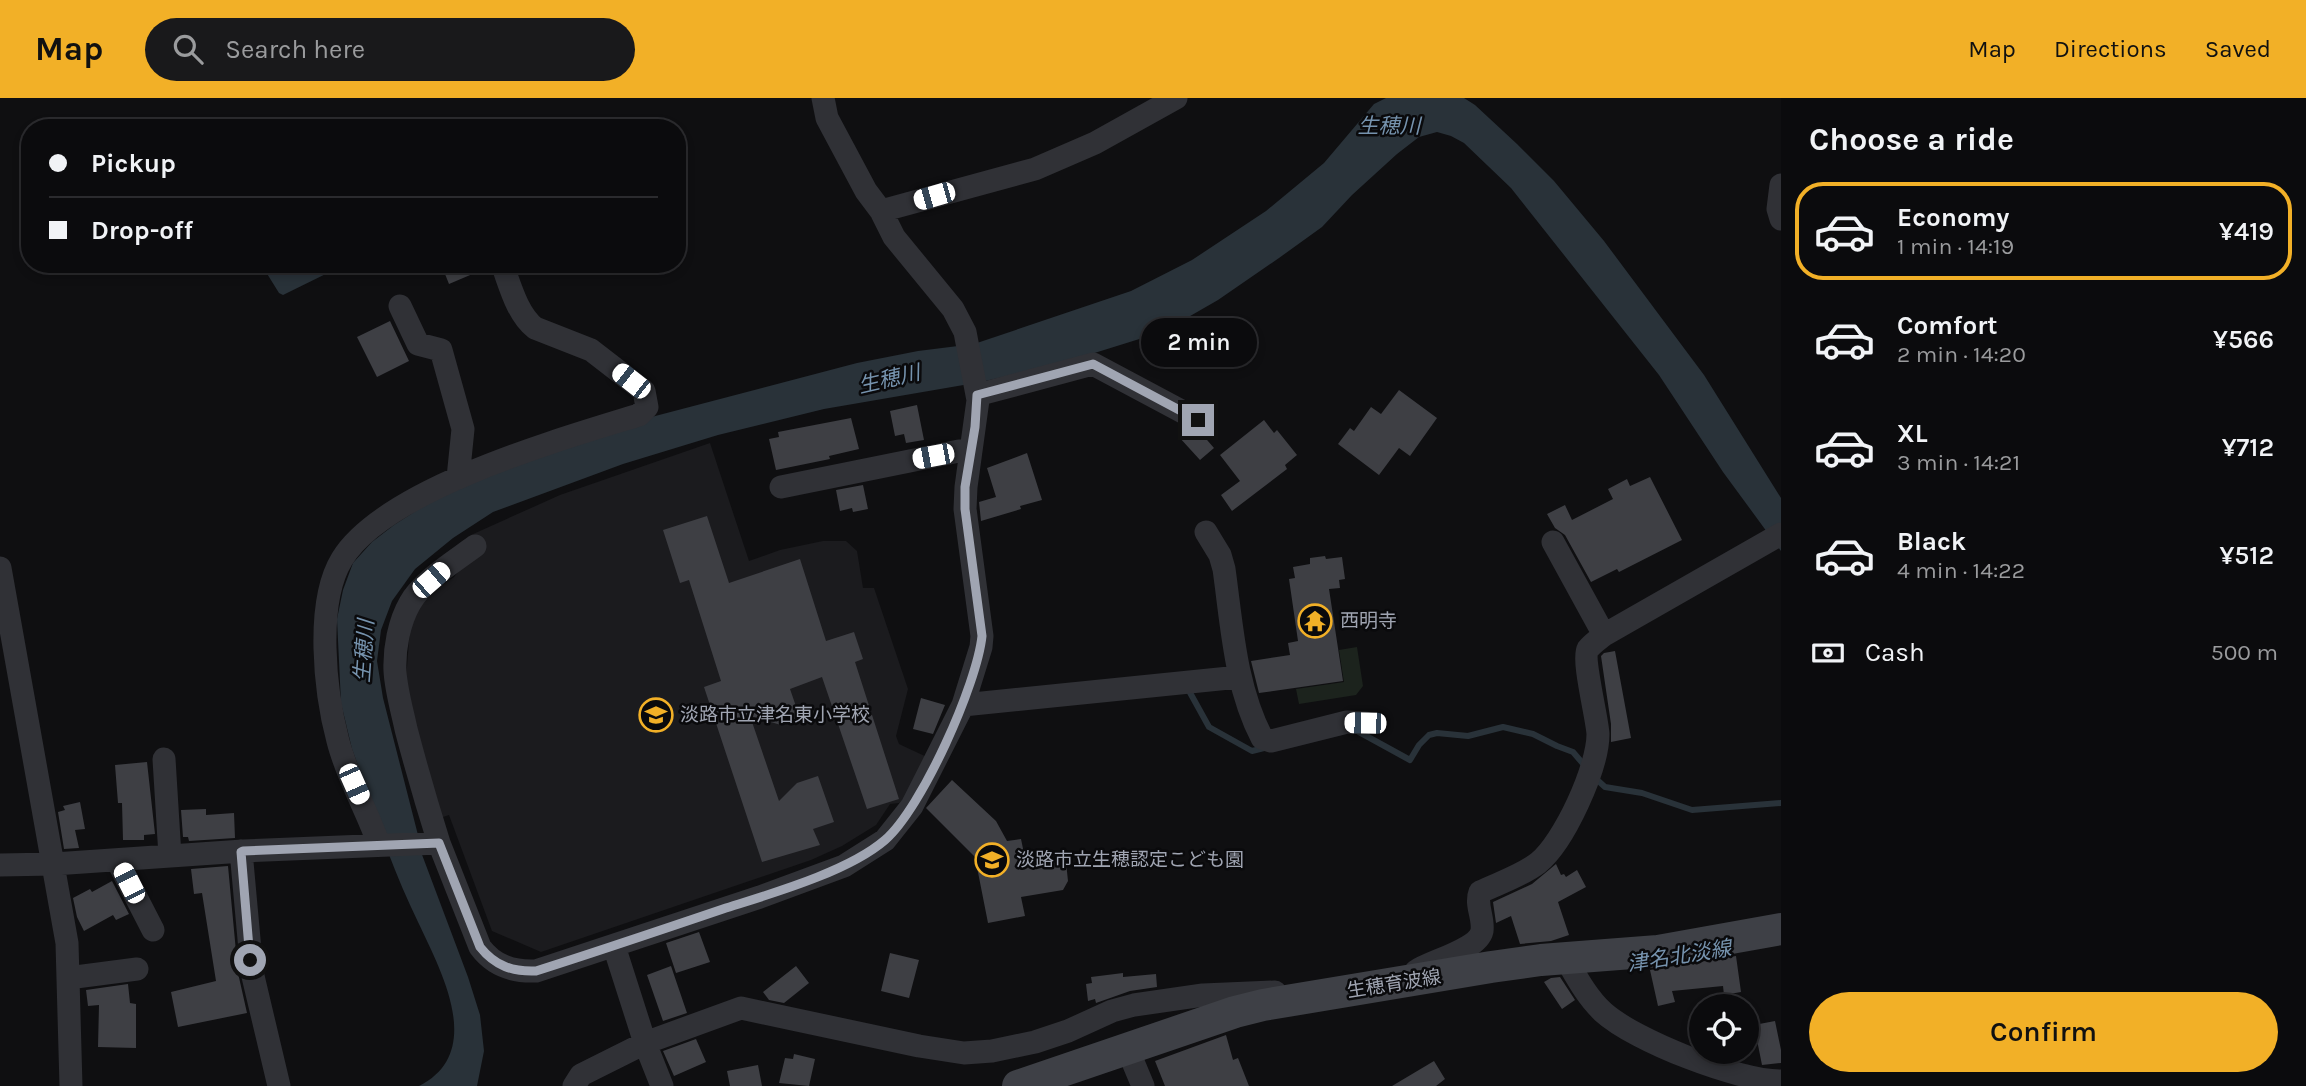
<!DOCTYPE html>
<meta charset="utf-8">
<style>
:root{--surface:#0b0b0d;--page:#19191b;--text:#f1f3f6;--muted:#9a9b9d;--line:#2b2b2e;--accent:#f2b027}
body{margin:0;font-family:Karla,"Noto Sans JP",sans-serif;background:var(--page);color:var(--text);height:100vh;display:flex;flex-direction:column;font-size:26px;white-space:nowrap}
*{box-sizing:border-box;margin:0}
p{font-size:23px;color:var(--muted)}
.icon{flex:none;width:38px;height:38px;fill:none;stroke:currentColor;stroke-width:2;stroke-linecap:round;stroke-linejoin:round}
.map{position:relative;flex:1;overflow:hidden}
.panel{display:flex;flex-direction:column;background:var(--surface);width:525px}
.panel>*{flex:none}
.banner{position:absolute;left:21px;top:21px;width:665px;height:154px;border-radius:28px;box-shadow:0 4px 10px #0003,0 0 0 2px var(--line);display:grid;align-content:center;height:154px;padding:0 28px;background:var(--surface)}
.buttons{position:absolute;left:1689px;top:896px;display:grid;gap:14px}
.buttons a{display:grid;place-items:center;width:70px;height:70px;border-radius:50%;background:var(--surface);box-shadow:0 4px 10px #0003,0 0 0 2px var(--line);font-size:35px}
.end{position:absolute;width:32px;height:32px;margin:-16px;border:9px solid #a0a5b2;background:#111;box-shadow:0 0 0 4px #111}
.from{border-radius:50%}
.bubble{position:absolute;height:49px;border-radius:24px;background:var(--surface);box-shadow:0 4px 10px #0003,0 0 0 2px var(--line);font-size:23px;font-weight:600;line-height:49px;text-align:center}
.car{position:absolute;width:21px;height:42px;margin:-21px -10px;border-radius:9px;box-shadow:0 0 5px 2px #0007;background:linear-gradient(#fff 24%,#345 0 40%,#fff 0 76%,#345 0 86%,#fff 0)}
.banner b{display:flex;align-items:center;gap:24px;height:66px;font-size:26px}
.banner b+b{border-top:2px solid var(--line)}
.banner i{width:18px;height:18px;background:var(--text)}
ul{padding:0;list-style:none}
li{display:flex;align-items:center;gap:21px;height:98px;margin:0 14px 10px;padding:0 14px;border:4px solid transparent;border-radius:28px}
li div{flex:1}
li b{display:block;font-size:26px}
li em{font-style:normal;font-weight:600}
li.selected{border-color:var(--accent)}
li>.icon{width:63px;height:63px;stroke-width:1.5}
h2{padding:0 28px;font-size:32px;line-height:84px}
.pay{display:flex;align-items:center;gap:18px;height:77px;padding:0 28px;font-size:26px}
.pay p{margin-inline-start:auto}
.action{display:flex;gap:14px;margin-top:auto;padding:14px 28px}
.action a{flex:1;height:80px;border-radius:42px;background:var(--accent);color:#111;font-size:28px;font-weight:600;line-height:80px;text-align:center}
header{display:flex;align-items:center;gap:42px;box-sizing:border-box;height:98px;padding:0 35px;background:var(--accent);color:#111}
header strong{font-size:33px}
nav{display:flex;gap:38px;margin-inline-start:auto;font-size:24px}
.search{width:490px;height:63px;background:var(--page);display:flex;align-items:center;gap:18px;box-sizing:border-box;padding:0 24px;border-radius:38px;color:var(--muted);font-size:26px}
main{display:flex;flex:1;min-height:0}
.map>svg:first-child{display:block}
.built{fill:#1b1b1e}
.green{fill:#1c231d}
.water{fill:#293239}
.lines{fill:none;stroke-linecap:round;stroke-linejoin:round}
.stream{stroke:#293239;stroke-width:6}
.building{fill:#3e3f44}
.minor{stroke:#303136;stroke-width:23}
.secondary{stroke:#3e4046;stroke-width:32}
.route{stroke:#a0a5b2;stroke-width:9}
.labels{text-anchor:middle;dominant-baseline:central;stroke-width:5;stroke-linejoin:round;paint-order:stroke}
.poi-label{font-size:19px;fill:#a0a5b2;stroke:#0a0a0c;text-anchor:start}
.street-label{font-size:19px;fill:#a0a5b2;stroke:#0a0a0c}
.water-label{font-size:21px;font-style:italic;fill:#7693ae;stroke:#0a0a0c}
</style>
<header>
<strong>Map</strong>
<div class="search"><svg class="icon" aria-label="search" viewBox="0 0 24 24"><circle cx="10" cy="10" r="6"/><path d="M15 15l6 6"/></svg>Search here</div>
<nav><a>Map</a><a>Directions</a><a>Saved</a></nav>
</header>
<main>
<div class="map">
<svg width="1781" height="988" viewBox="0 0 1781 988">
<rect width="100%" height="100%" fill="#0f0f11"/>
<path class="built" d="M710 345 749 463 780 452 823 443H846L857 453 863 490H874L908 591 896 638 899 646 931 661 915 694 899 705 890 706 876 727 842 748 811 762 541 854 492 833 449 717 437 721 405 596 411 516 425 498 454 479 463 468 477 459 471 437 560 397Z"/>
<path class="green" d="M1357 549 1363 588 1356 597 1299 606 1296 591 1344 584 1339 552Z"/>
<path class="water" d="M1386 0H1464L1475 7 1517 46 1554 83 1604 143 1704 277 1781 400V453L1723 374 1659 277 1511 90 1464 45 1451 38 1437 34 1419 39 1397 56 1352 97 1322 129 1279 160 1218 202 1178 225 1149 238 1056 267 981 284 824 311 718 337 623 366 493 414 453 440 415 471 392 503 381 532 377 563 383 600 418 737 395 738 383 735 352 651 341 605 337 521 343 492 353 465 372 444 394 427 447 393 640 322 857 265 918 253 974 246 1131 193 1192 162 1266 113 1324 65 1374 6Z
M261 166H346L283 197 279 195Z
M388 754H421L468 879 480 917 484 953 477 988H419C486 954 441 873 418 824 407 801 397 778 388 754Z"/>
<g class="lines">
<path class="stream" d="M1186 591H1188L1209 629 1252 653 1264 650
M1359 634 1410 662 1419 647 1429 637 1437 635 1468 638 1503 629 1533 636 1557 648 1573 654 1585 668
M1594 679 1605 689 1642 695 1692 712 1781 705"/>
</g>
<path class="building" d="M441 166H488L489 169 449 186Z
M390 223 409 263 377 279 357 239Z
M1399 292 1437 320 1410 358 1399 350 1379 377 1338 346 1350 330 1354 333 1371 309 1381 316Z
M917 307 924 342 906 345 904 336 895 338 890 313Z
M851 320 859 351 829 358 830 361 776 372 769 341 779 339 778 334Z
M1264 322 1274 335 1277 332 1297 357 1285 367 1287 371 1232 413 1221 397 1240 383 1220 357Z
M1187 332 1201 335 1214 350 1200 362 1179 339Z
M1027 355 1042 402 1020 408 1021 411 981 423 979 404 996 399 987 370Z
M1650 379 1682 442 1619 474 1617 471 1591 484 1565 437 1555 430 1547 416 1565 407 1572 422 1613 401 1608 391 1627 381 1630 388Z
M863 387 868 411 853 414 852 410 840 413 836 392Z
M707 418 729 485 800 461 826 543 854 534 863 561 855 564 899 701 867 711 822 579 790 591 800 620 781 627 750 618 779 703 797 685 818 678 834 724 813 731 820 747 762 764 704 589 721 583 689 482 680 485 663 432Z
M1325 458 1326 461 1342 459 1345 481 1339 482 1340 490 1329 491 1343 583 1259 595 1251 563 1290 557 1288 545 1298 543 1289 481 1295 480 1293 469 1310 466V460Z
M1615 553 1631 640 1611 644V626L1601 558 1604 555Z
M921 600 945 607 933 636 913 631Z
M147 664 155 736 144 737V742H123L122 705H118L115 667Z
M952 682 996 723 1007 743 1021 741 1026 765 1059 760 1066 764 1068 783 1063 792 1021 799 1025 818 988 825 975 759 926 710Z
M80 704 85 731 75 732 79 750 64 751 58 714 65 712 63 708Z
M206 711V717L234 715 235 740 189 743 188 739H183L181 712Z
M1556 766 1561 777 1564 776 1566 779 1577 772 1586 789 1558 804 1569 837 1551 843 1520 846 1511 818 1496 825 1493 804 1532 786Z
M228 768 238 875 247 915 178 929 171 894 216 883 202 795 194 796 191 771Z
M112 783 129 816 116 822 113 817 84 833 77 819 73 800 90 791 92 794Z
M699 834 710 864 676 875 666 845Z
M890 855 919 862 909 900 881 893Z
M1736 858 1741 894 1724 897 1723 888 1672 893 1675 904 1658 908 1650 872Z
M671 868 687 915 663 923 647 877Z
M796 868 809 885 784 905 769 902 763 894Z
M1123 875V879L1156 876 1157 889 1130 893 1096 905 1095 901 1088 903 1086 886 1092 885 1091 879Z
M1560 879 1575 902 1562 911 1544 884 1551 880Z
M128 886 130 905 136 906V950L98 949 99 907 88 908 86 892Z
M1775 923 1781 952V965L1762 967 1754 927Z
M1226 937 1233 962 1238 960 1249 988H1165L1155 963Z
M696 941 706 964 674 978 663 953Z
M794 956 815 961 809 988 779 985 785 960 793 961Z
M1434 963 1445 981 1436 988H1392Z
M758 967 762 988H730L727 973Z"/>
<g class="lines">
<path class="minor" d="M1781 87 1778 111 1781 121
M881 113 1035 71 1095 45 1176 0
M400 208 418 246 441 252 463 331 458 380
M977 297 1093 266 1198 322
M781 389 959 353H971
M1206 434 1220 457 1224 471C1232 528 1235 588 1262 640L1271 643 1347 624 1365 625
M1553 444 1604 537
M0 470 67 845 71 988
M963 607 1239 579
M164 661 170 758
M439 745C427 707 416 669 406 631 402 612 396 592 395 573 394 551 399 524 410 505 422 483 455 463 475 448
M379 747C367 712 347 679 338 643 325 594 315 505 342 461 385 391 561 341 639 317L647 309 644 293 591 252 535 230C517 216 510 187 502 166
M241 753 252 874 279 988
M117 762 153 832
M0 767 54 766 243 753 439 745 480 849C494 868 513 874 536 873L760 799 844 768 885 742 912 708 963 607 981 549 982 538 965 411 966 389 978 302 965 234 953 211 894 139 881 113 866 93 827 20 823 0
M614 848 645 945 662 988
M1566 861C1577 880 1587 899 1603 914 1635 943 1738 983 1781 983
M1416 873C1430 863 1478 852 1482 833 1484 819 1475 807 1480 794 1499 785 1521 778 1538 765 1564 744 1598 670 1598 636 1597 619 1582 561 1588 551 1592 546 1599 541 1604 537L1781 436
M68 880 137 871
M1128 952 1143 988
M574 988 581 977 645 945 741 910 919 948 964 955 992 953 1035 944 1068 933 1112 913 1134 907 1203 897 1275 894"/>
<path class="secondary" d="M1018 988 1235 914 1263 907 1491 869 1541 862 1658 853 1781 831"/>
</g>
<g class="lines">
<path class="route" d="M250 862 241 754 243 753 439 745 480 849C495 868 513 874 536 873 599 853 661 832 723 811 770 796 848 774 885 742 922 710 977 586 982 538L965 411V389L975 329 977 297 1093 266 1198 322"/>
</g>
<defs>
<symbol id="temple-ring" viewBox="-11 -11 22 22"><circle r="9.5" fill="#0a0a0c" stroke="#f2b027" stroke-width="1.5"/><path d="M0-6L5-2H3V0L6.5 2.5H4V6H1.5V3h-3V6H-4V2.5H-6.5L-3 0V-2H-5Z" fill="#f2b027"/></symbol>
<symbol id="school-ring" viewBox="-11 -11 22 22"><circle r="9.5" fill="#0a0a0c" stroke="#f2b027" stroke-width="1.5"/><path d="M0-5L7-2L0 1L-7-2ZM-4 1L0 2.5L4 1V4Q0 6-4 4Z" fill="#f2b027"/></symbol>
</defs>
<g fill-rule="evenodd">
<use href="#temple-ring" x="1296" y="504" width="38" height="38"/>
<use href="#school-ring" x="637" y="598" width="38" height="38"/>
<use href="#school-ring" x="973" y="743" width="38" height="38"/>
</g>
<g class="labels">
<g class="poi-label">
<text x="1340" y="523">西明寺</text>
<text x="680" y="617">淡路市立津名東小学校</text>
<text x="1016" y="762">淡路市立生穂認定こども園</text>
</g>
<g class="street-label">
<text transform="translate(1394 886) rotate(-9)">生穂育波線</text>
</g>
<g class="water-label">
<text x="1389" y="28">生穂川</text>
<text transform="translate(889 281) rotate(-13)">生穂川</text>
<text transform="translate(364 553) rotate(-86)">生穂川</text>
<text transform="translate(1679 858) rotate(-9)">津名北淡線</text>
</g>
</g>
</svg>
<div class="buttons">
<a><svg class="icon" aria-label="locate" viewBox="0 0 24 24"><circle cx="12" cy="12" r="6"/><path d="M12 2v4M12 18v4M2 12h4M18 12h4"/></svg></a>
</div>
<i class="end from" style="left:250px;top:862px"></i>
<i class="end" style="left:1198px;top:322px"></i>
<div class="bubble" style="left:1141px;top:220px;width:116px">2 min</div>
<i class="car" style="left:934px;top:98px;rotate:254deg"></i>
<i class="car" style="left:631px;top:283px;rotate:308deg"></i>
<i class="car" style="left:933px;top:358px;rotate:259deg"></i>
<i class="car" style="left:431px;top:482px;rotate:49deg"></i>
<i class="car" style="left:1365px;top:625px;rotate:271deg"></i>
<i class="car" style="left:354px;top:686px;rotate:156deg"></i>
<i class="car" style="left:129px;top:785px;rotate:333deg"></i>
<div class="banner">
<b><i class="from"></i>Pickup</b>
<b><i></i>Drop-off</b>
</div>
</div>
<section class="panel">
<h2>Choose a ride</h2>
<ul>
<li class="selected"><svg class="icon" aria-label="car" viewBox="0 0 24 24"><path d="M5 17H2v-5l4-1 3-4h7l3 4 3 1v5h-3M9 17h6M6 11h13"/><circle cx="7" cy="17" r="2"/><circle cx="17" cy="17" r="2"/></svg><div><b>Economy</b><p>1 min · 14:19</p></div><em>¥419</em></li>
<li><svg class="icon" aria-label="car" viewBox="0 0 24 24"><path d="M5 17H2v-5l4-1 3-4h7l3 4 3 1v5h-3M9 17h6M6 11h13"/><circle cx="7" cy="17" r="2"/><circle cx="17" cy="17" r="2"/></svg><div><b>Comfort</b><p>2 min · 14:20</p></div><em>¥566</em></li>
<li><svg class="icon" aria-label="car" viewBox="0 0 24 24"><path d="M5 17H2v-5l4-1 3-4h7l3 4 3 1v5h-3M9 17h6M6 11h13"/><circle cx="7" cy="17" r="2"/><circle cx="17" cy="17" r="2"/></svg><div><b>XL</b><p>3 min · 14:21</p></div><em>¥712</em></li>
<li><svg class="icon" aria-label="car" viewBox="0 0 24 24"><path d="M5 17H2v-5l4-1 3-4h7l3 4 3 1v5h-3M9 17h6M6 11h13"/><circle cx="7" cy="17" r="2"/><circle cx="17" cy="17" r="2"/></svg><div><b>Black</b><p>4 min · 14:22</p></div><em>¥512</em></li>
</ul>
<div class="pay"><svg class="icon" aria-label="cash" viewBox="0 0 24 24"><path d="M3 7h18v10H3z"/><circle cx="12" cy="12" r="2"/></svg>Cash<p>500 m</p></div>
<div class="action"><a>Confirm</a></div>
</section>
</main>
